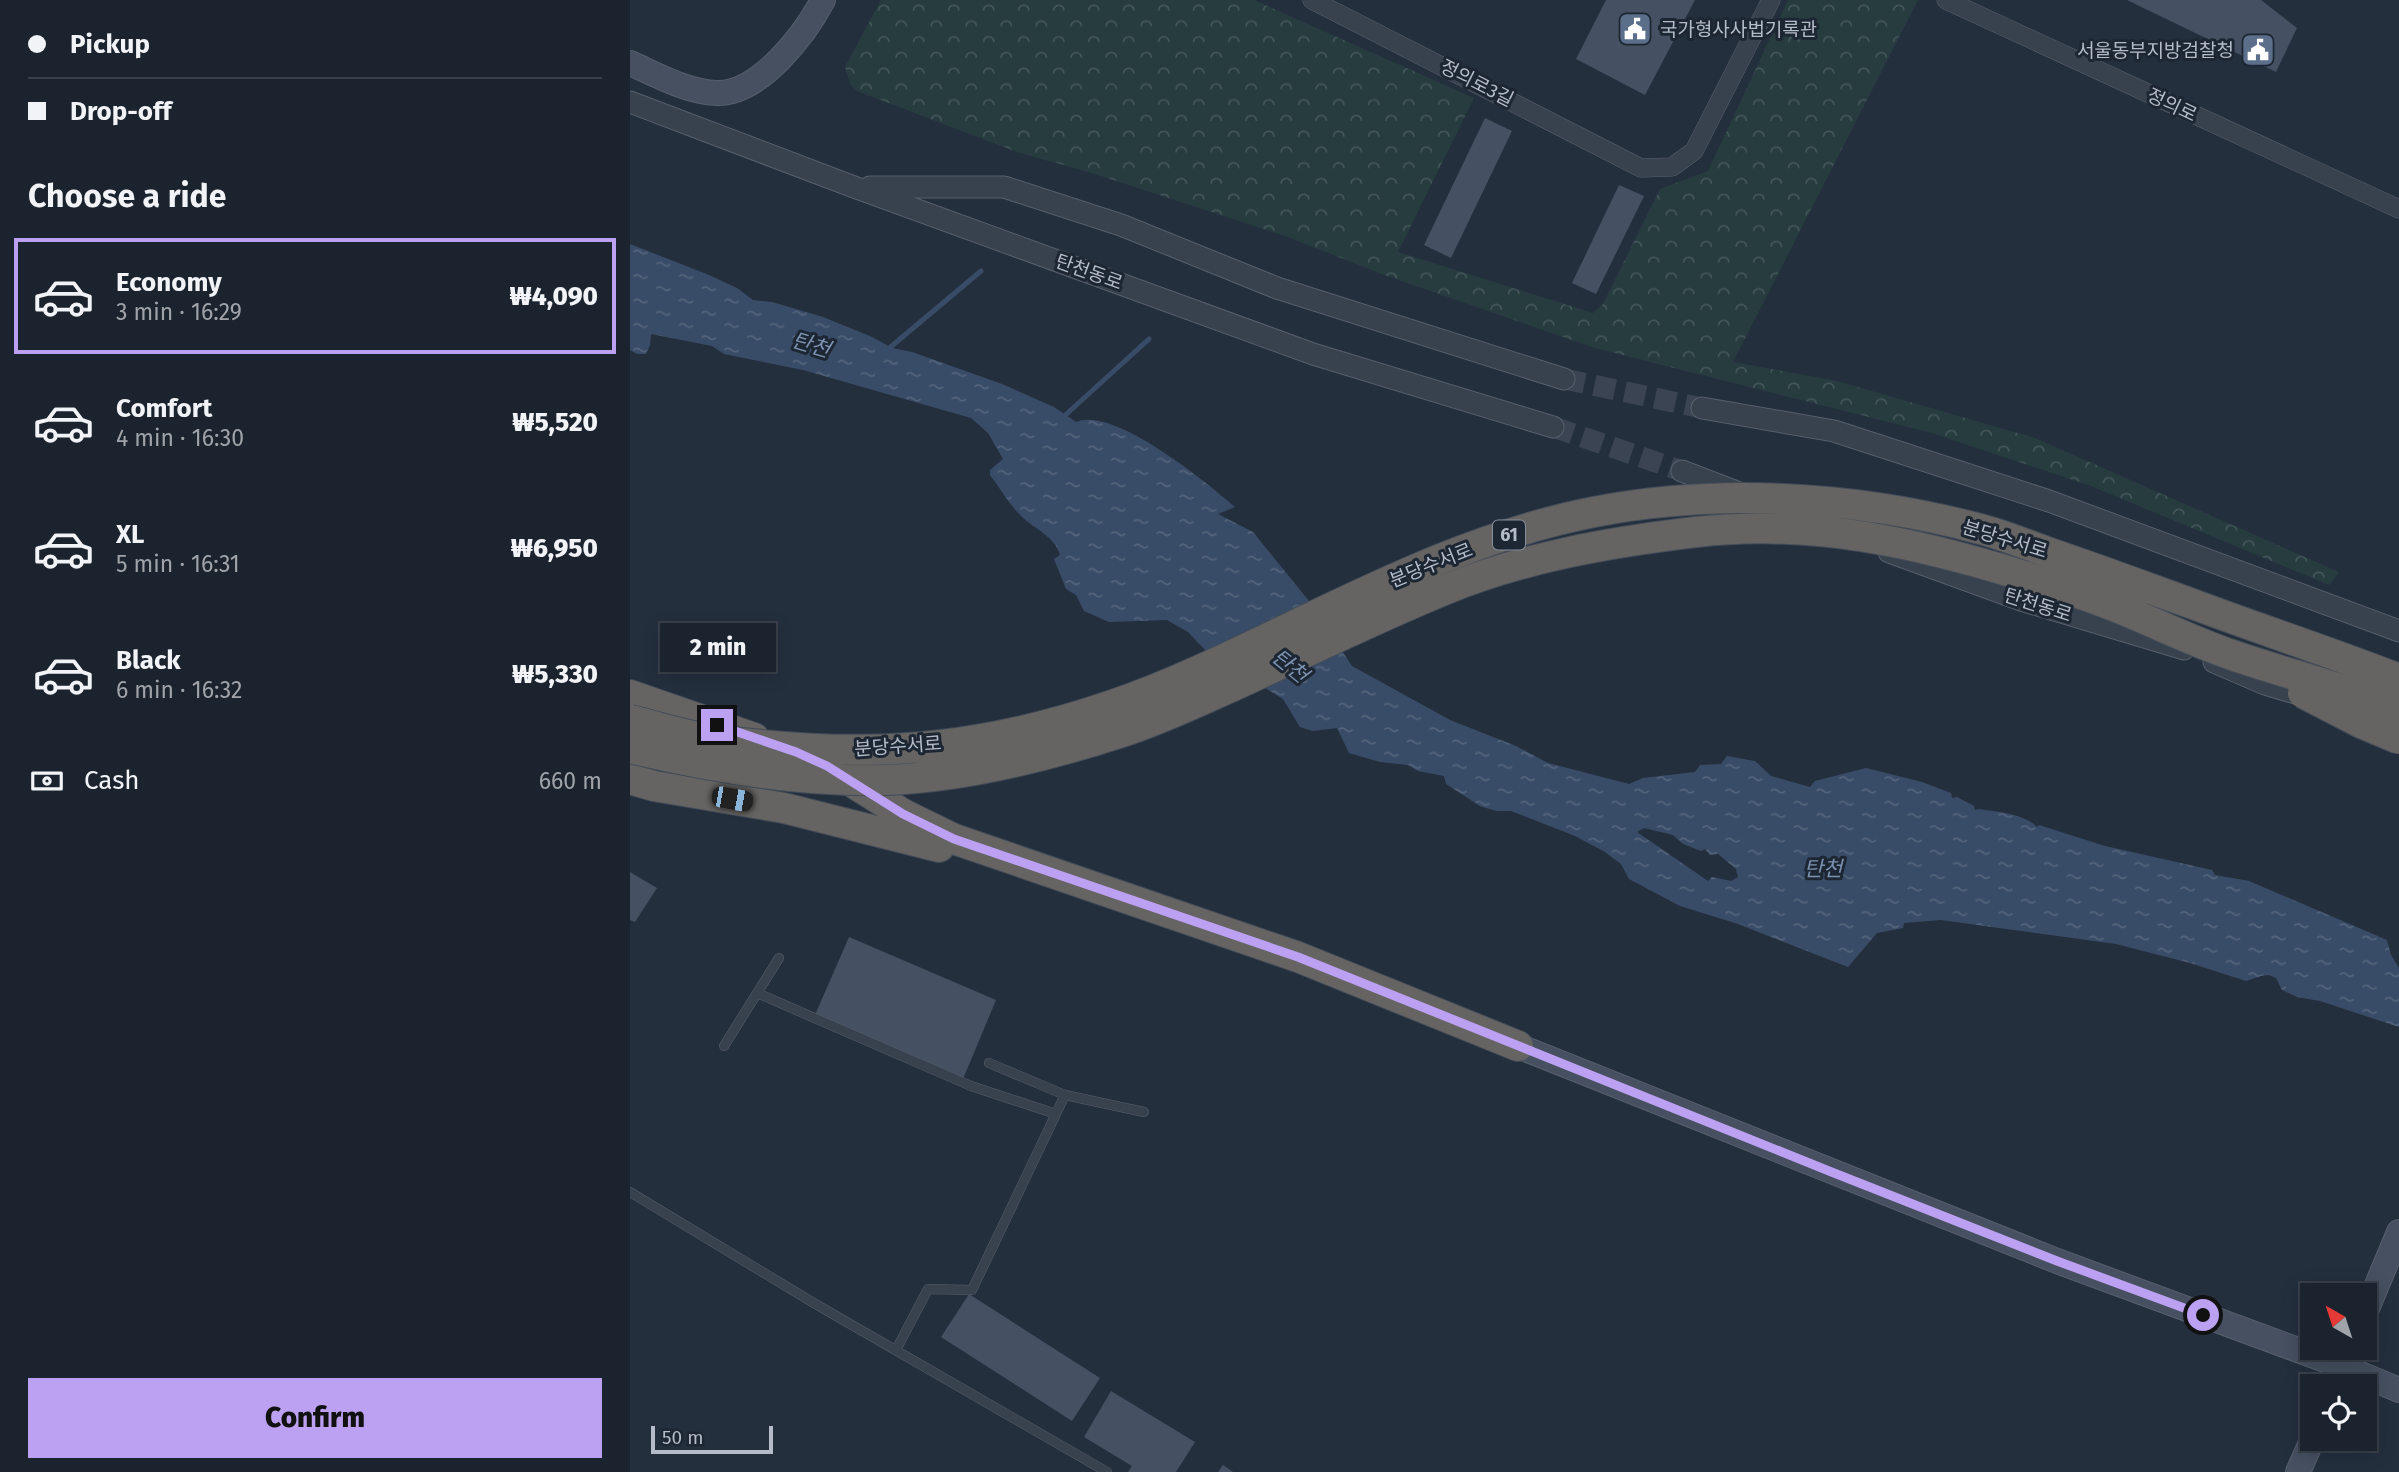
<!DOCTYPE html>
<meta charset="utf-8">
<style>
:root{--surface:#1b232e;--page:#282f3a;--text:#f1f3f6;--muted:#a0a4aa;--line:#39404a;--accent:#bca0f2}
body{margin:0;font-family:"Fira Sans","Noto Sans KR",sans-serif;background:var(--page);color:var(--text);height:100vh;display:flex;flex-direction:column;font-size:26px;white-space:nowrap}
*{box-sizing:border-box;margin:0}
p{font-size:23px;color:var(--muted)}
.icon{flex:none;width:38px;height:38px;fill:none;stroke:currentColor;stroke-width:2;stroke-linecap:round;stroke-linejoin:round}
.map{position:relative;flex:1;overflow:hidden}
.side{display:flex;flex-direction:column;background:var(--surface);width:630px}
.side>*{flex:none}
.hud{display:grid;align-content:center;height:154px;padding:0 28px;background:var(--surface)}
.needle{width:46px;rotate:321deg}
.controls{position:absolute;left:1670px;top:1283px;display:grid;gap:14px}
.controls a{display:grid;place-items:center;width:77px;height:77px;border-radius:0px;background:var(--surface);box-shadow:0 4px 18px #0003,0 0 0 2px var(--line);font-size:35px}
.scale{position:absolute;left:21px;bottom:18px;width:122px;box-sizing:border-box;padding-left:7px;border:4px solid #b4bcc9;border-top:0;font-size:19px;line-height:24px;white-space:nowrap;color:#b4bcc9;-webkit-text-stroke:5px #1d2633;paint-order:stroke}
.end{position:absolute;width:32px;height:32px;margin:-16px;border:9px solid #bca0f2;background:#111;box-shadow:0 0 0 4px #111}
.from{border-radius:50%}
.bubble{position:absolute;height:49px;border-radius:0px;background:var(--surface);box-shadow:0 4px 18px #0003,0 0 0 2px var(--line);font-size:23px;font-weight:800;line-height:49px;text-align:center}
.car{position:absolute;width:21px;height:42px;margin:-21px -10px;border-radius:9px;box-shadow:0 0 5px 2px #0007;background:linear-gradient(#222 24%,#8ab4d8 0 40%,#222 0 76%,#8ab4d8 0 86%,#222 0)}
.hud b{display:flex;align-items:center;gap:24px;height:66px;font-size:26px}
.hud b+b{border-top:2px solid var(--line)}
.hud i{width:18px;height:18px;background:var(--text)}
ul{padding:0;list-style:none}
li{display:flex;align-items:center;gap:21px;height:116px;margin:0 14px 10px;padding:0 14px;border:4px solid transparent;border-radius:0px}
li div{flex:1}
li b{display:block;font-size:26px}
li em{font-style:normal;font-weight:800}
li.current{border-color:var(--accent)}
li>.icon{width:63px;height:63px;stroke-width:1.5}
h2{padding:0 28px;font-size:32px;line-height:84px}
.pay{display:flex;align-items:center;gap:18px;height:77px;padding:0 28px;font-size:26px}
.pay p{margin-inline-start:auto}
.cta{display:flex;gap:14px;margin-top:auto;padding:14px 28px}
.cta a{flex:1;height:80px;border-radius:0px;background:var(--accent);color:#111;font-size:28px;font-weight:800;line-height:80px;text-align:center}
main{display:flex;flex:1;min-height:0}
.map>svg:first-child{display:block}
.park{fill:url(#park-crowns)}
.water{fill:url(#water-ripples);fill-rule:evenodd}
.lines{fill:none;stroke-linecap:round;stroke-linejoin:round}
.stream{stroke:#394c67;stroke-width:5}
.building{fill:#455162}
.tertiary-tunnel{stroke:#3a4453;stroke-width:21;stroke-dasharray:21 10;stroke-linecap:butt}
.service-casing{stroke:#565f6c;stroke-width:10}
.minor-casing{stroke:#565f6c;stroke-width:19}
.tertiary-casing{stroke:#565f6c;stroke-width:23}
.secondary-casing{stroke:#565f6c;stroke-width:26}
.trunk-casing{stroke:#434c59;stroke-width:32}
.service{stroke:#38414e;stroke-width:9}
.minor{stroke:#38414e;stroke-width:18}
.tertiary{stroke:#38414e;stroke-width:21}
.secondary{stroke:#465061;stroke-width:24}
.trunk{stroke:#656462;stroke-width:30}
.trunk-bridge-casing{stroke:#434c59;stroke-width:32;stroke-linecap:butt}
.trunk-bridge{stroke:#656462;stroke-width:30}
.route{stroke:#bca0f2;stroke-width:9}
.labels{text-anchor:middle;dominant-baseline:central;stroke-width:6;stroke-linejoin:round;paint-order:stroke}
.shield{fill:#1d2633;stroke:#878f9c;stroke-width:2}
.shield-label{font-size:18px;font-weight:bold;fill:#b4bcc9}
.poi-label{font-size:19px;fill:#b4bcc9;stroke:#1d2633;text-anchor:start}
.street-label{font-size:19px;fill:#b4bcc9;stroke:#1d2633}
.water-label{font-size:21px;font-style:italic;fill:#7c92b1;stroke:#1d2633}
</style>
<main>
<section class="side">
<div class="hud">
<b><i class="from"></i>Pickup</b>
<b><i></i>Drop-off</b>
</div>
<h2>Choose a ride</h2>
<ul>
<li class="current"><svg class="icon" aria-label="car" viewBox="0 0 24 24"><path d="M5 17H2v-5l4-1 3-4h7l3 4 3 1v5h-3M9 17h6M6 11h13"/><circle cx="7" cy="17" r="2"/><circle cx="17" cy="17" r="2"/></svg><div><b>Economy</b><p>3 min · 16:29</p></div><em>₩4,090</em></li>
<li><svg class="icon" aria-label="car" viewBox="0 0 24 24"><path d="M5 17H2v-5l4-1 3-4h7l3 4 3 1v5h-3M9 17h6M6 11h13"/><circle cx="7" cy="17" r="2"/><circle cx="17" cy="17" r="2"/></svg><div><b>Comfort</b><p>4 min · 16:30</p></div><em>₩5,520</em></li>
<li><svg class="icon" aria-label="car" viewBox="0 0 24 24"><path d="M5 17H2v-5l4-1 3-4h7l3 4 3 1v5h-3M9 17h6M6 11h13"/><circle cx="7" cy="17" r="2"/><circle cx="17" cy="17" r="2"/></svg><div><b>XL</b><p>5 min · 16:31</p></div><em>₩6,950</em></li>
<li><svg class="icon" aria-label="car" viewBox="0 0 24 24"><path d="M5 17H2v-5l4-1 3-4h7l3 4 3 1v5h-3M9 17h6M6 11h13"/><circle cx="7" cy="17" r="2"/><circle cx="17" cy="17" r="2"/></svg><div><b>Black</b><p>6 min · 16:32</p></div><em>₩5,330</em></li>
</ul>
<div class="pay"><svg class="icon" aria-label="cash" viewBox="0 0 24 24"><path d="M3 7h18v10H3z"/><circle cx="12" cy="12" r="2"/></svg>Cash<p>660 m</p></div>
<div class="cta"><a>Confirm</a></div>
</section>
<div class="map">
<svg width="1769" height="1472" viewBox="0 0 1769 1472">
<defs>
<pattern id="park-crowns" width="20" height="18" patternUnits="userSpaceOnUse" patternTransform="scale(1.75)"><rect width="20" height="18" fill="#263c3f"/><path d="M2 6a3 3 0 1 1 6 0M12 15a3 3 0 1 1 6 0" fill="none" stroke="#435659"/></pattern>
<pattern id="water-ripples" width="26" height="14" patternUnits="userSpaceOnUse" patternTransform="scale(1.75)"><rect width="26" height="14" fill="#394c67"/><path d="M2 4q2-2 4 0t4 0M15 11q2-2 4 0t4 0" fill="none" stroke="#53647b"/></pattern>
</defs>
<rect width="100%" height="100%" fill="#242f3e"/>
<path class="park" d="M251 0H624L844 98 768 252 963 313 973 304 1030 189 1078 171 1158 0H1288L1103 362 1207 381 1405 438 1709 572 1699 585 1461 486 1302 433 965 348 757 276 655 236 465 174 387 152 227 91 221 85 215 67Z"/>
<path class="water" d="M0 244 79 275 107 288 123 300 142 302 193 317 242 337 262 348 282 352 372 384 424 407 446 422C484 406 577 483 605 507L588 514 623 532 679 601 722 666 820 720 886 746 918 763 999 784 1013 778 1065 772 1070 765 1091 764 1097 756 1125 761 1141 776 1180 787 1185 781 1236 768 1292 782 1321 793 1322 798 1327 797 1344 806 1345 810 1349 809C1367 812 1393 813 1407 827L1409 825 1475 846 1582 870 1585 875 1619 881 1757 940 1761 955 1769 968V1027L1690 1001 1667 997 1652 990 1646 978 1639 975 1631 976 1616 981 1560 963 1486 944 1311 920 1274 923 1273 928 1247 933 1218 967 1108 924 1050 906 999 879 991 864 975 852 945 836 881 811H866L850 806 816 784 814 776 788 771 778 765 750 762 719 753 707 728 683 731 670 727 653 699 576 651 558 632 537 620 479 622 454 611 446 595 436 589 424 559 430 555C425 536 404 529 391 516 379 504 370 488 360 475V470L373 459 358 433 341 418 173 370 94 354 82 346 21 334 20 345 16 354H7L0 350ZM1014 828 1043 835 1053 844 1071 851 1075 849 1080 855 1088 854 1106 869 1108 877 1101 881 1082 877 1078 881 1007 832Z"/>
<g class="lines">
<path class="stream" d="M257 350 351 271
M431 419 519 339"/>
</g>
<path class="building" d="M976 0H1065L1015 95 946 59Z
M1497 0H1631L1667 28 1646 72Z
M855 118 882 131 821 258 794 245Z
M989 185 1014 196 966 294 942 283Z
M0 872 27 888 5 922 0 920Z
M219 937 366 1000 333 1079 185 1015Z
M339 1294 470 1378 442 1421 311 1337Z
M481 1391 565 1442 546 1472H498L502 1466 454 1437Z
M593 1465 603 1472H588Z"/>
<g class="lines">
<path class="tertiary-tunnel" d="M934 379 1072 408
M923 427 1052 471"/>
<defs>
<path id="service" d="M127 993 341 1086 426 1114
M94 1046 149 958
M359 1063 435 1095
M0 1192 182 1302 477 1472
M266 1350 298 1289 342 1290 435 1095 514 1112"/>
<path id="minor" d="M682 0 1011 168 1042 167 1064 151 1141 0
M1316 0 1769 209"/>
<path id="tertiary" d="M0 102 224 187 683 354 923 427
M240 187H374L491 225 647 288 934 379
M1072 408 1204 431 1419 501 1769 631
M1052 471 1112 494
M1259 552 1391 600 1554 649
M1584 662 1635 684 1685 699"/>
<path id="secondary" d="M0 63C27 75 57 92 87 93 130 94 175 34 193 0
M888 1046 1427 1261 1714 1367 1769 1390
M1734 1316 1769 1232
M1705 1386 1721 1348
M1668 1472 1683 1438"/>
<path id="trunk" d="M0 695 124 738
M208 773 273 814 324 839 668 957 888 1046
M0 779 24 786 154 808 309 847"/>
</defs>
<use href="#service" class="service-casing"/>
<use href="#minor" class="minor-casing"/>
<use href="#tertiary" class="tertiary-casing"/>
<use href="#secondary" class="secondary-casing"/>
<use href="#trunk" class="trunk-casing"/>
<use href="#service" class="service"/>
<use href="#minor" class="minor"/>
<use href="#tertiary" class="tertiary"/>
<use href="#secondary" class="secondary"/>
<use href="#trunk" class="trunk"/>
<defs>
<path id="trunk-bridge" d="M1673 693 1731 723 1769 739
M0 720C27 726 54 736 81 739 154 749 239 754 312 745 401 734 489 707 570 670 698 612 824 539 964 512 1089 488 1227 496 1350 529 1374 535 1397 545 1420 553 1467 569 1513 586 1560 603 1629 629 1700 652 1769 679
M0 748C80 767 174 783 257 780 335 777 418 756 492 732 530 720 567 702 603 686 673 654 743 619 814 590 894 557 981 542 1066 532 1182 519 1284 542 1394 576 1420 585 1448 592 1473 602 1516 618 1558 640 1602 655 1657 674 1714 688 1769 709"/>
</defs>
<use href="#trunk-bridge" class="trunk-bridge-casing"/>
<use href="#trunk-bridge" class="trunk-bridge"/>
</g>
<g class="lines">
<path class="route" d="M87 725 166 752 197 766 273 814 324 839 668 957 1199 1171 1427 1261 1573 1315"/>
</g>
<defs>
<symbol id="civic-square" viewBox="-11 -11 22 22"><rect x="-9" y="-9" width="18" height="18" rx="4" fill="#5c6f8a" stroke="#1d2633"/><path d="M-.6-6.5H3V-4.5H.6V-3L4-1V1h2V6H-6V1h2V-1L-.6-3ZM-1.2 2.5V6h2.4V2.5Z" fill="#fff"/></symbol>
</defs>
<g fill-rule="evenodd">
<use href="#civic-square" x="986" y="10" width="38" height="38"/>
<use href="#civic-square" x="1609" y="31" width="38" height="38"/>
</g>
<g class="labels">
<rect class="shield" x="863" y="520.5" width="32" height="29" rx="5"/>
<g class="shield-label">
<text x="879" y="535">61</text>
</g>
<g class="poi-label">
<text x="1030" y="29">국가형사사법기록관</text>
<text x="1604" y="50" text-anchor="end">서울동부지방검찰청</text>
</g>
<g class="street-label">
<text transform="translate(847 83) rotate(27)">정의로3길</text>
<text transform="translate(1542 105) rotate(25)">정의로</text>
<text transform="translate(459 272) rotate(20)">탄천동로</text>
<text transform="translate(1375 539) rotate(17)">분당수서로</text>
<text transform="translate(801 565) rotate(-22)">분당수서로</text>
<text transform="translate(1408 605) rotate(18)">탄천동로</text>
<text transform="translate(268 746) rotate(-4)">분당수서로</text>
</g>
<g class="water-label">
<text transform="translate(181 345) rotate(17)">탄천</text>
<text transform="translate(660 666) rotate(39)">탄천</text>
<text x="1193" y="869">탄천</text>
</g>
</g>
</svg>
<div class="controls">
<a><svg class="needle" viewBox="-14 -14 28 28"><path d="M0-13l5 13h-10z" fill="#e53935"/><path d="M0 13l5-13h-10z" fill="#a0a4aa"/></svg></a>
<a><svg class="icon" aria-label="locate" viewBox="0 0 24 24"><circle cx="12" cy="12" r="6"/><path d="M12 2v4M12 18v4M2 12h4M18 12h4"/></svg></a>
</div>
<div class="scale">50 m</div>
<i class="end from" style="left:1573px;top:1315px"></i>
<i class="end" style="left:87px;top:725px"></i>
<div class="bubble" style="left:30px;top:623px;width:116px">2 min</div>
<i class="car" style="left:102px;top:799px;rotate:100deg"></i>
</div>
</main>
